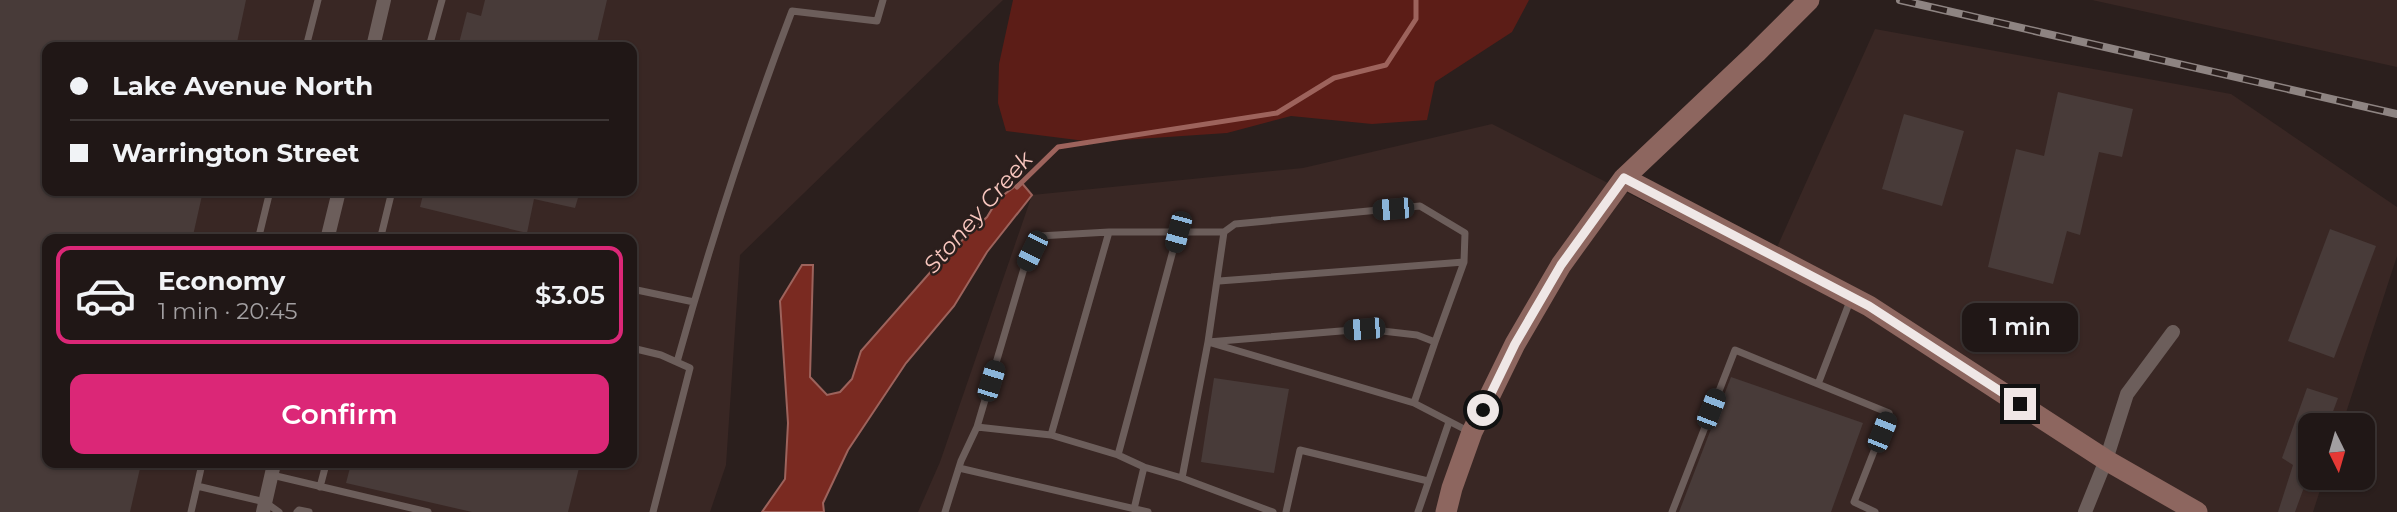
<!DOCTYPE html>
<meta charset="utf-8">
<style>
:root{--surface:#201716;--page:#28201f;--text:#f1f3f6;--muted:#a29fa1;--line:#3d3635;--accent:#db2777}
body{margin:0;font-family:Montserrat,sans-serif;background:var(--page);color:var(--text);height:100vh;display:flex;flex-direction:column;font-size:26px;white-space:nowrap}
*{box-sizing:border-box;margin:0}
p{font-size:23px;color:var(--muted)}
.icon{flex:none;width:38px;height:38px;fill:none;stroke:currentColor;stroke-width:2;stroke-linecap:round;stroke-linejoin:round}
.map{position:relative;flex:1;overflow:hidden}
.panel{position:absolute;left:42px;top:234px;width:595px;height:234px;display:flex;flex-direction:column;background:var(--surface);border-radius:14px;box-shadow:0 2px 5px #0004,0 0 0 2px var(--line)}
.panel>*{flex:none}
.guide{position:absolute;left:42px;top:42px;width:595px;height:154px;border-radius:14px;box-shadow:0 2px 5px #0004,0 0 0 2px var(--line);display:grid;align-content:center;height:154px;padding:0 28px;background:var(--surface)}
.needle{width:46px;rotate:175deg}
.tools{position:absolute;left:2298px;top:413px;display:grid;gap:14px}
.tools a{display:grid;place-items:center;width:77px;height:77px;border-radius:14px;background:var(--surface);box-shadow:0 2px 5px #0004,0 0 0 2px var(--line);font-size:35px}
.end{position:absolute;width:32px;height:32px;margin:-16px;border:9px solid #efe7e6;background:#111;box-shadow:0 0 0 4px #111}
.from{border-radius:50%}
.bubble{position:absolute;height:49px;border-radius:14px;background:var(--surface);box-shadow:0 2px 5px #0004,0 0 0 2px var(--line);font-size:23px;font-weight:600;line-height:49px;text-align:center}
.car{position:absolute;width:21px;height:42px;margin:-21px -10px;border-radius:9px;box-shadow:0 0 5px 2px #0007;background:linear-gradient(#222 24%,#8ab4d8 0 40%,#222 0 76%,#8ab4d8 0 86%,#222 0)}
.guide b{display:flex;align-items:center;gap:24px;height:66px;font-size:26px}
.guide b+b{border-top:2px solid var(--line)}
.guide i{width:18px;height:18px;background:var(--text)}
ul{padding:12px 0 0;list-style:none}
li{display:flex;align-items:center;gap:21px;height:98px;margin:0 14px 10px;padding:0 14px;border:4px solid transparent;border-radius:14px}
li div{flex:1}
li b{display:block;font-size:26px}
li em{font-style:normal;font-weight:600}
li.on{border-color:var(--accent)}
li>.icon{width:63px;height:63px;stroke-width:1.5}
.action{display:flex;gap:14px;margin-top:auto;padding:14px 28px}
.action a{flex:1;height:80px;border-radius:14px;background:var(--accent);color:#fff;font-size:28px;font-weight:600;line-height:80px;text-align:center}
.map>svg:first-child{display:block}
.built{fill:#392724;fill-rule:evenodd}
.green{fill:#5c1d17}
.water{fill:#7a2a21;stroke:#9d635c;stroke-width:2}
.lines{fill:none;stroke-linecap:round;stroke-linejoin:round}
.stream{stroke:#9d635c;stroke-width:5}
.building{fill:#483b39}
.lane{stroke:#6c5e5b;stroke-width:7}
.street{stroke:#6c5e5b;stroke-width:14}
.secondary{stroke:#8d665f;stroke-width:21}
.rail-casing{stroke:#8e8482;stroke-width:8}
.rail{stroke:#2b1f1d;stroke-width:5;stroke-dasharray:16;stroke-linecap:butt}
.route{stroke:#efe7e6;stroke-width:9}
.labels{text-anchor:middle;dominant-baseline:central;stroke-width:5;stroke-linejoin:round;paint-order:stroke}
.water-label{font-size:23px;font-style:italic;fill:#f9c7bf;stroke:#2b1f1d}
</style>
<div class="map">
<svg width="2397" height="512" viewBox="0 0 2397 512">
<rect width="100%" height="100%" fill="#2b1f1d"/>
<path class="built" d="M0 0H1003L740 255 726 465 710 512H0ZM47 47H632V191H47ZM47 240H632V464H47Z
M2092 0H2397V67Z
M1875 29 2231 94 2397 207V256L2342 425H2310V478H2324L2313 512H918L940 462 1032 195 1303 168 1492 124 1769 265Z"/>
<path class="green" d="M1013 0H1529L1512 32 1435 82 1427 120 1372 124 1291 116 1227 133 1093 142 1006 131 998 103 999 64Z"/>
<path class="water" d="M1021 182 1032 195 987 252 954 306 906 363 848 450 823 503 824 512H762L785 479 788 423 780 301 802 265H813L810 377 827 395 840 392 852 379 861 351 941 260 987 217 998 199Z"/>
<g class="lines">
<path class="stream" d="M1017 187 1058 147 1277 113 1334 78 1386 65 1416 19V0"/>
</g>
<path class="building" d="M0 0H246L236 47H47V191H203L192 240H47V464H141L130 512H0Z
M485 0H607L596 47H458L467 12 481 16Z
M2058 92 2133 109 2122 157 2099 152 2080 235 2067 231 2053 284 1988 267 2016 149 2044 156Z
M1904 114 1964 131 1942 206 1882 189Z
M424 191H580L575 208 534 199 527 233 420 207Z
M2330 229 2376 246 2334 358 2288 341Z
M1731 377 1863 423 1831 512H1679Z
M1214 378 1289 389 1274 473 1201 462Z
M2307 388 2338 398 2328 425H2310V471L2295 512H2278L2293 465 2282 458Z
M351 464H580L568 512H472L346 483Z"/>
<g class="lines">
<path class="lane" d="M306 47 318 0
M429 47 442 0
M392 191 381 236 400 240
M258 240 270 191
M1219 281 1464 262
M632 289 694 302
M1850 301 1818 384 1889 413 1854 502 1875 512
M632 348 661 355 690 368 653 512
M677 362C710 244 748 126 792 11L877 21 883 0
M1414 403 1468 431
M977 427 1025 265 1039 236 1109 232
M1051 435 1118 455 1144 467 1182 478
M1118 455 1178 232
M959 468 1148 512
M272 475 428 512
M197 486 202 464
M320 487 326 464
M1134 509 1144 467
M191 512 197 486 265 502 279 512
M297 512 299 510 309 512
M945 512 961 461 977 427 1051 435 1109 232H1224
M1273 512 1182 478 1208 342 1365 329 1417 335 1435 342 1414 403 1208 342 1224 232 1235 224 1420 206 1465 233 1464 262 1435 342
M1286 512 1300 450 1428 481
M1418 512 1449 422
M1672 512 1735 350 1818 384"/>
<path class="street" d="M373 47 384 0
M327 240 339 191
M263 512 274 464
M2085 512 2106 460 2127 394 2173 332"/>
<path class="secondary" d="M1624 178 1869 306 2106 460 2197 512
M1446 512 1452 488 1472 432 1515 344 1561 265 1624 178 1756 53 1809 0"/>
<defs>
<path id="rail" d="M1900 0 2397 114"/>
</defs>
<use href="#rail" class="rail-casing"/>
<use href="#rail" class="rail"/>
</g>
<g class="lines">
<path class="route" d="M1483 410 1515 344 1561 265 1624 178 1869 306 2020 404"/>
</g>
<g class="labels">
<g class="water-label">
<text transform="translate(978 212) rotate(-49)">Stoney Creek</text>
</g>
</g>
</svg>
<div class="tools">
<a><svg class="needle" viewBox="-14 -14 28 28"><path d="M0-13l5 13h-10z" fill="#e53935"/><path d="M0 13l5-13h-10z" fill="#a29fa1"/></svg></a>
</div>
<i class="end from" style="left:1483px;top:410px"></i>
<i class="end" style="left:2020px;top:404px"></i>
<div class="bubble" style="left:1962px;top:303px;width:116px">1 min</div>
<i class="car" style="left:1393px;top:209px;rotate:265deg"></i>
<i class="car" style="left:1178px;top:232px;rotate:195deg"></i>
<i class="car" style="left:1032px;top:251px;rotate:206deg"></i>
<i class="car" style="left:1364px;top:329px;rotate:265deg"></i>
<i class="car" style="left:991px;top:381px;rotate:17deg"></i>
<i class="car" style="left:1711px;top:409px;rotate:21deg"></i>
<i class="car" style="left:1882px;top:432px;rotate:22deg"></i>
<div class="guide">
<b><i class="from"></i>Lake Avenue North</b>
<b><i></i>Warrington Street</b>
</div>
<section class="panel">
<ul>
<li class="on"><svg class="icon" aria-label="car" viewBox="0 0 24 24"><path d="M5 17H2v-5l4-1 3-4h7l3 4 3 1v5h-3M9 17h6M6 11h13"/><circle cx="7" cy="17" r="2"/><circle cx="17" cy="17" r="2"/></svg><div><b>Economy</b><p>1 min · 20:45</p></div><em>$3.05</em></li>
</ul>
<div class="action"><a>Confirm</a></div>
</section>
</div>
